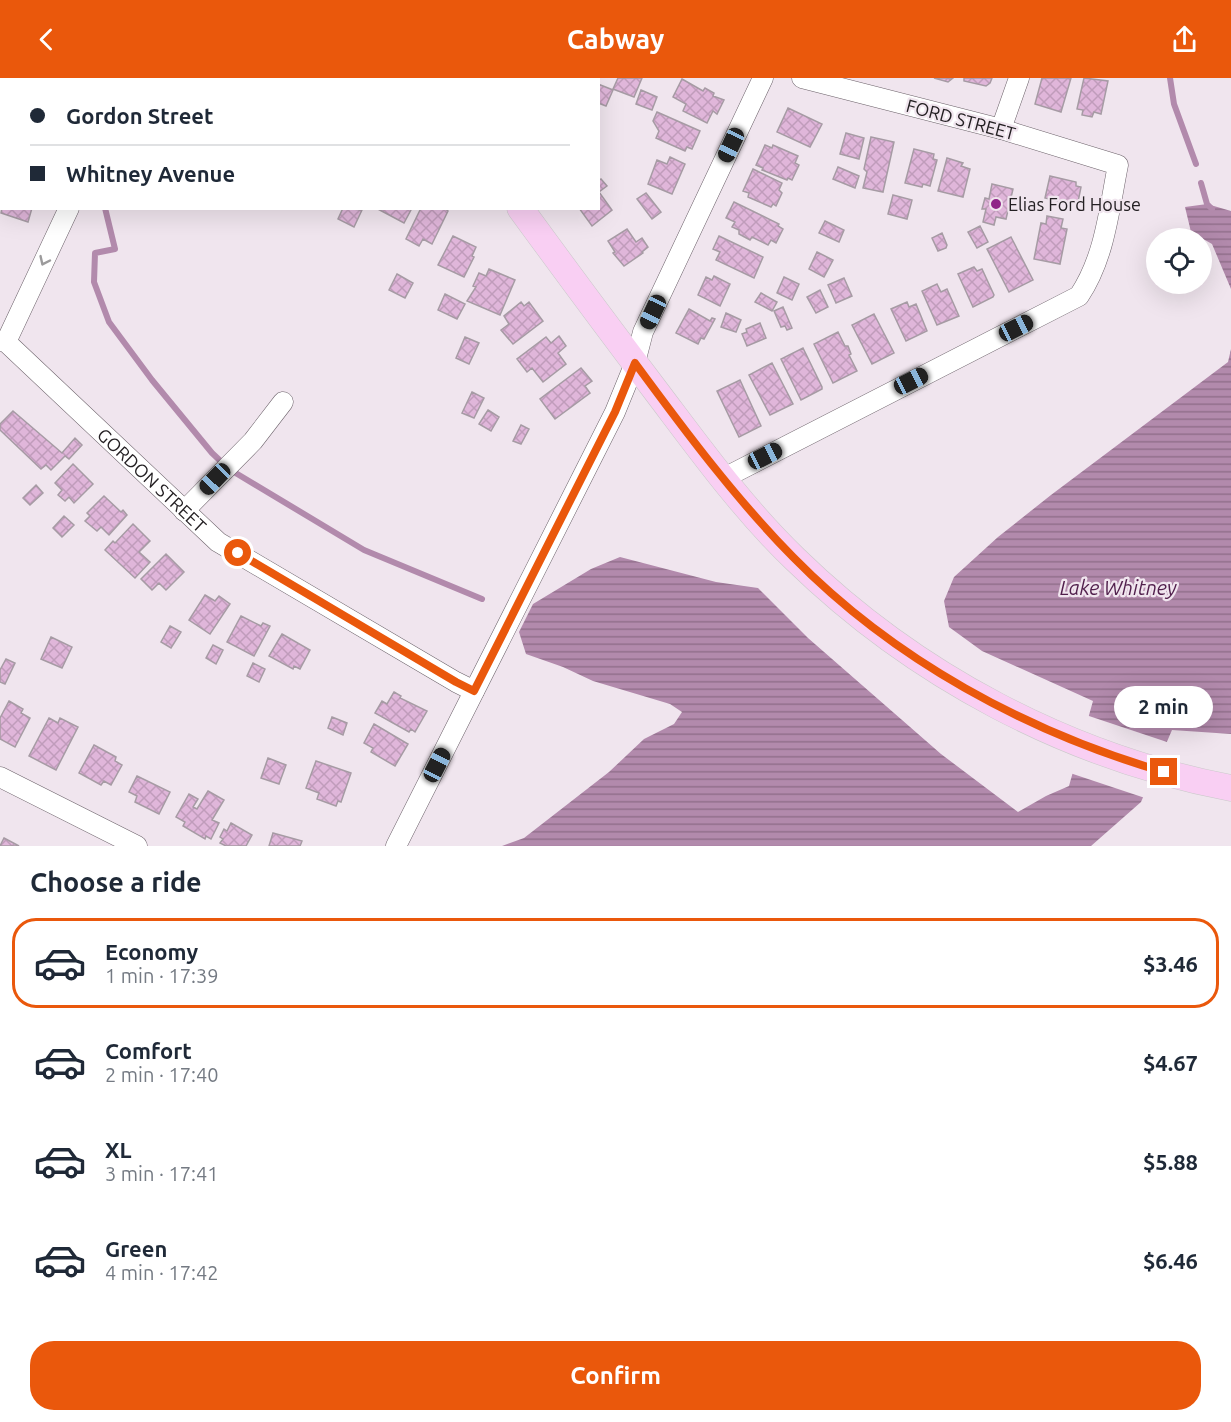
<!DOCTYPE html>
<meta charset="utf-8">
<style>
:root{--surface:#fff;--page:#f2f2f3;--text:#1f2937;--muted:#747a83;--line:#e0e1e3;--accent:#ea580c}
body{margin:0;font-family:Ubuntu,sans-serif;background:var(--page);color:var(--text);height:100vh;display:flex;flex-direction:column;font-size:22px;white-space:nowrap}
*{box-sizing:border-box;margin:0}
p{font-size:20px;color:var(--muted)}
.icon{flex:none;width:33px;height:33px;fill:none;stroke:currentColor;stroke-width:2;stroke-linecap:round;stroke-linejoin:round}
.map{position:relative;height:768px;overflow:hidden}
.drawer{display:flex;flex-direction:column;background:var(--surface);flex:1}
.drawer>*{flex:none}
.banner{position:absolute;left:0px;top:0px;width:600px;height:132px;box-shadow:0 6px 24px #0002;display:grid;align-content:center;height:132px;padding:0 30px;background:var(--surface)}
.fabs{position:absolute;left:1146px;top:150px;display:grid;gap:12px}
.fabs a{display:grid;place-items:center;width:66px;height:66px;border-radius:50%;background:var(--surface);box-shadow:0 6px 24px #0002;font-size:30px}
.end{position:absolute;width:27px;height:27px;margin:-14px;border:8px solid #ea580c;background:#fff;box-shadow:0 0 0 3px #fff}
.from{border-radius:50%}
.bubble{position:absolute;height:42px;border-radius:21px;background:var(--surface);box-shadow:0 6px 24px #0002;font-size:20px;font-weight:600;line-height:42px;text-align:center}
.car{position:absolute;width:18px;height:36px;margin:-18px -9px;border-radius:8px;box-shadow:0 0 4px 2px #0007;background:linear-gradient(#222 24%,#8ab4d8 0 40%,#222 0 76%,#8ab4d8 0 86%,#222 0)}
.banner b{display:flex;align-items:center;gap:21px;height:57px;font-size:22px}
.banner b+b{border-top:2px solid var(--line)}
.banner i{width:15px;height:15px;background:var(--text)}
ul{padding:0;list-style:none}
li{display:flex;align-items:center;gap:18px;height:90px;margin:0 12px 9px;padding:0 18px;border:3px solid transparent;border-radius:24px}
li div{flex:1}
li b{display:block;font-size:22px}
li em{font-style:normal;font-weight:600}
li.current{border-color:var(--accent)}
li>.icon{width:54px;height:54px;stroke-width:1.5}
h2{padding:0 30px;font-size:27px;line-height:72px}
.button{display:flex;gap:12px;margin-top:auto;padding:12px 30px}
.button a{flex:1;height:69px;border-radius:24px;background:var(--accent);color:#fff;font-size:24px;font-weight:600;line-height:69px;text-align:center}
header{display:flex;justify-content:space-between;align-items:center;height:78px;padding:0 30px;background:var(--accent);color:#fff;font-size:27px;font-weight:600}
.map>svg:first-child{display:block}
.water{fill:url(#water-rules)}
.pier{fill:#f0e5ee}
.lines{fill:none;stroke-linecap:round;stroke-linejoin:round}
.stream{stroke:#b28aac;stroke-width:6}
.building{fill:url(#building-cross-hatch);stroke:#a69ba4;stroke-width:1.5}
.minor-casing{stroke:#6b6169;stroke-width:21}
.major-casing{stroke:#cac9ca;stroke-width:27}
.minor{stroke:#fff;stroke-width:20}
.major{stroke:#f9cff3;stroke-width:26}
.oneway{stroke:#9c9b9c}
.route{stroke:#ea580c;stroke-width:8}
.poi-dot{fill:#902588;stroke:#f0e5ee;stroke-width:2}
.labels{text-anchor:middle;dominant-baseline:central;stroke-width:4.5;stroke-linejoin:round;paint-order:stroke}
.street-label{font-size:18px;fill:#242023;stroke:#f0e5ee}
.poi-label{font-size:18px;fill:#242023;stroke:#f0e5ee;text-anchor:start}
.water-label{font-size:20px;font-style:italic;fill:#511f4c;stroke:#f0e5ee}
</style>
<header><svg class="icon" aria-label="back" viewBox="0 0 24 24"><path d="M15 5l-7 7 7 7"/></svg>Cabway<svg class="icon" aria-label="share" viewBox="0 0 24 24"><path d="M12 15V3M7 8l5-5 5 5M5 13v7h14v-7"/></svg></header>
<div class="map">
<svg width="1231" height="768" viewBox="0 0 1231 768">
<defs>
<pattern id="water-rules" width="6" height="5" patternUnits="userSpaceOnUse" patternTransform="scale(1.5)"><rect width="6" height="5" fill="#b28aac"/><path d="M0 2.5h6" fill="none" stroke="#91708c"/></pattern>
<pattern id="building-cross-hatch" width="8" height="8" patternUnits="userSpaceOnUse" patternTransform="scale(1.5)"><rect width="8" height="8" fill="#e0b6da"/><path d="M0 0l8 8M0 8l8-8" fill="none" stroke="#c09cbb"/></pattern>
</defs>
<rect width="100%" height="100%" fill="#f0e5ee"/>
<path class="water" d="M1207 126 1231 133V211L1212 166 1191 154 1185 129Z
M1231 271V656L1172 652 1141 724 1091 768H502L524 760 609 694 644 661 674 646 682 634 670 626 593 603 563 589 526 576 519 554 533 526 591 491 620 479 716 504 758 510 808 560 941 676 1018 734 1046 718 1069 708 1093 623 982 573 949 549 944 523 954 499 998 459 1051 417 1228 284Z"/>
<path class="pier" d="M1086 637 1170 665 1145 720 1070 695Z"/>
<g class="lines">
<path class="stream" d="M1170 0 1174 26 1196 86
M0 10 2 12
M1201 105 1207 126 1212 131
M105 130 115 171 95 175 94 204 109 244 152 302 212 375 229 391 364 472 482 521"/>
</g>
<path class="building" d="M71 0H97L71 2Z
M485 0H519L521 2H486Z
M618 0H642L634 19 613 11Z
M934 0H953L948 4Z
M964 0H992L990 5 986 8 964 3Z
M1042 0H1071L1061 34 1035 26Z
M1084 0 1108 3 1101 36 1094 34 1092 39 1082 37 1083 32 1077 31Z
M682 1 703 13 705 10 714 15 713 18 724 22 717 36 713 33 707 45 683 33 686 26 673 19Z
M598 6 613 12 606 28 598 25Z
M641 12 657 19 652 32 636 26Z
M788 30 822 46 810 69 777 54Z
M657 34 700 53 692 71 687 69 685 73 656 60 659 53 653 43Z
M846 55 864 60 859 81 840 76Z
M871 59 894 64 883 114 863 110 867 94 864 91Z
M765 67 772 70 773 67 798 78 795 85 799 87 792 102 788 100 787 102 762 92 763 90 756 87Z
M914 71 934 76 933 81 937 82 930 108 923 106 922 109 905 105Z
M670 79 685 86 672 116 648 106 657 82 667 86Z
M947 80 963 85 961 88 970 91 963 119 938 113Z
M838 89 859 98 855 110 833 101Z
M753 91 782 105 779 112 782 115 776 128 773 126 771 129 748 119 749 115 743 113Z
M1050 98 1076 104V108L1081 109 1078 124 1072 123 1071 126 1045 120Z
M601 101 607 108 599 114 612 132 592 148 579 130H598V103Z
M992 106 1013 111 1006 141 996 139 994 147 983 144 986 131H982L985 120 989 121Z
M646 115 661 134 652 141 637 121Z
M893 117 912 122 907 141 888 136Z
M734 124 779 146 778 148 783 151 776 165 771 162 768 167 752 159 750 162 739 156V152L732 149 735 144 726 140Z
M2 130H32L28 144 1 135Z
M343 130 362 132 354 149 338 141Z
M376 130H412L404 145Z
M421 130H444L448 133 432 166 423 161 419 168 406 161Z
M1047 138 1063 141 1061 150 1067 151 1060 186 1034 181 1041 145 1046 146Z
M825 143 844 152 839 164 819 155Z
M980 148 988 164 977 170 968 154Z
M627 151 636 164 642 160 648 169 642 174 643 175 624 188 613 175 615 174 608 163Z
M942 155 947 167 946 170 938 173 932 160Z
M453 158 476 169 472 178 474 179 464 199 438 187Z
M719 158 763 179 754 200 716 182 720 174 713 171Z
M1011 159 1033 202 1009 214 987 171Z
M817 174 833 182 824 199 809 191Z
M974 189 977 193 982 191 994 217 993 219 973 229 958 196Z
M489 191 515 202 500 237 467 223 476 209 473 208 479 195 486 198Z
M397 196 413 205 405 220 389 212Z
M714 198 730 206 720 228 698 217 706 199 712 202Z
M784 199 799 206 792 222 777 215Z
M844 200 852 218 836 225 828 207Z
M937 206 941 214 947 211 959 238 937 247 922 213Z
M820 212 828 229 816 235 807 219Z
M761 215 777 224 772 233 755 224Z
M445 216 465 226 457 241 438 232Z
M521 224 524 228 529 224 543 243 513 266 501 252 509 246 504 238Z
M907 224 909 229 916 226 927 253 906 263 891 231Z
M783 229 792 250 787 252 785 248 781 249 774 233Z
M689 231 710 243 712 240 715 241 704 261 701 260 698 266 676 255Z
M726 235 741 242 736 254 721 249Z
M874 236 894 275 872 286 852 247Z
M760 245 766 260 747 268 742 256 747 254 746 251Z
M838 254 845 268H848L851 276 849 277 857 293 833 305 814 266Z
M559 258 566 268 558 275 566 286 543 304 532 290 527 294 517 281 546 259 551 265Z
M465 259 479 265 469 286 456 280Z
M803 270 822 309V311L801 322 781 281Z
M772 285 793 326 770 337 749 297Z
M581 290 592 303 585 308 590 315 555 341 540 321Z
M740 302 761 348 739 359 717 313Z
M472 314 484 320 474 340 462 335Z
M488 332 499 339 491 353 479 346Z
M13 333 62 375 75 360 82 367 69 381 65 378 51 392 46 387 41 391 0 352V346Z
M521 347 529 351 521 366 513 363Z
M73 386 93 406 74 425 69 419 65 423 58 417 62 412 55 405Z
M36 407 43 415 30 427 23 420Z
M104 418 121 434 123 432 127 437 109 457 101 449 97 453 85 443 90 438 87 435Z
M64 438 74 447 62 459 53 450Z
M133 446 150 463 139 474 150 484 135 500 105 472 113 463 115 465Z
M166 476 184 494 166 512 159 505 152 512 141 501Z
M205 517 215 523 219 518 230 526 210 556 189 542Z
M241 538 261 548 263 545 270 548 254 578 227 564Z
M170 548 181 554 171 570 161 564Z
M282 556 310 572 300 591 294 588 293 591 269 578Z
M51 559 72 569 62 590 41 581Z
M213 567 223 572 216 586 206 580Z
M6 581 15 585 5 606 0 604V592Z
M253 585 265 591 259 604 247 598Z
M394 614 401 618 400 620 427 633 415 654 411 651 409 654 375 635 382 623 387 626Z
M9 623 23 631 21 635 30 640 15 669 0 661V640Z
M332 639 347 645 343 657 328 650Z
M49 640 58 645 60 640 78 649 56 692 29 678Z
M374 646 408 666 395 688 371 674 373 670 364 665Z
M94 667 116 679 115 683 122 687 111 707 104 703 101 707 79 695Z
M268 680 286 687 279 706 261 700Z
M316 683 351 695 341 724 338 723 336 728 317 721 319 715 306 710Z
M137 698 170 714 159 736 135 724 137 718 129 714Z
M208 713 224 722 212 742 219 745 211 761 206 758 205 761 183 748 185 744 176 739 189 716 198 721 193 729 197 731Z
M231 745 252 757 246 768H226L220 765 223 761 220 759 224 751 227 753Z
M273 755 302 763 300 768H269Z
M4 760 19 768H0Z"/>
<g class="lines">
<defs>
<g id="minor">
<path d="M129 2 130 0"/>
<path d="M1001 51 1019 0"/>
<path id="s1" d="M0 263 6 264 218 464 456 604 474 613"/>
<path d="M6 264 69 130"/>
<path d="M722 401 1079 218C1105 179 1109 132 1118 87L1001 51 802 0"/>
<path d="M184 433 253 363 283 324"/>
<path d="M0 699 137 768"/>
<path d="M396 768 615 334 635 285 643 254 763 0"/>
</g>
<path id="major" d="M423 0 424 2
M520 130C566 193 612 255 659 317 702 374 744 432 795 481 914 597 1068 679 1231 710"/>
</defs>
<use href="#minor" class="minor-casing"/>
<use href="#major" class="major-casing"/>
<use href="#minor" class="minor"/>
<use href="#major" class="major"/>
</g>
<defs><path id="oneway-chevron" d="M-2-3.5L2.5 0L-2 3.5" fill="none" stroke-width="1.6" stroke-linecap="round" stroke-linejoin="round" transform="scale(1.5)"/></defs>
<use class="oneway" href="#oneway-chevron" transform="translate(44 183) rotate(115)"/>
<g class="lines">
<path class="route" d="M238 475 456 604 474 613 615 334 635 285C685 353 735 420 793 479 894 582 1027 654 1164 694"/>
</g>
<circle class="poi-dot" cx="996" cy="126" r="6"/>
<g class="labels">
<g class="street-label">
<text transform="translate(961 41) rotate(15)">FORD STREET</text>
<text stroke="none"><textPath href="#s1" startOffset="207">GORDON STREET</textPath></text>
</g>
<g class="poi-label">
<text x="1008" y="126">Elias Ford House</text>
</g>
<g class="water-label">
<text x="1118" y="509">Lake Whitney</text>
</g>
</g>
</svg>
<div class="fabs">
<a><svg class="icon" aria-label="locate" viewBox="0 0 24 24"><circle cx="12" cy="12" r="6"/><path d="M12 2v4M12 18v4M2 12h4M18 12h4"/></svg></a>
</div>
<i class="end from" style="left:238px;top:475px"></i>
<i class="end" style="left:1164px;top:694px"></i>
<div class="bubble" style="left:1114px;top:608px;width:99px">2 min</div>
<i class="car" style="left:731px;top:67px;rotate:205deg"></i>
<i class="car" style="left:653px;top:234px;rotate:205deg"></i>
<i class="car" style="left:1016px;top:250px;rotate:63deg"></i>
<i class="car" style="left:911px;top:303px;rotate:63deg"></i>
<i class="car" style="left:765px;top:378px;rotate:63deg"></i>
<i class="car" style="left:215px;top:401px;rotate:224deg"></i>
<i class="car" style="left:437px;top:687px;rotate:27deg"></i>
<div class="banner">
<b><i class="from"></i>Gordon Street</b>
<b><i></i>Whitney Avenue</b>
</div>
</div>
<section class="drawer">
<h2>Choose a ride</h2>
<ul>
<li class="current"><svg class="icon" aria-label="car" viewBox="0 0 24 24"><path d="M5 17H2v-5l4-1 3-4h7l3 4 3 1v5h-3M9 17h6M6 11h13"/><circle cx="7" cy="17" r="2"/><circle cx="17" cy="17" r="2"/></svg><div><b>Economy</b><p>1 min · 17:39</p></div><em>$3.46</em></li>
<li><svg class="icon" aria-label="car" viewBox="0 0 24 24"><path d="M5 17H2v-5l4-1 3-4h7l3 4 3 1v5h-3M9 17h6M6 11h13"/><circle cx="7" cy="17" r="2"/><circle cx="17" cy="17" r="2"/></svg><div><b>Comfort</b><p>2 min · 17:40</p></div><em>$4.67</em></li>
<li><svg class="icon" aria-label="car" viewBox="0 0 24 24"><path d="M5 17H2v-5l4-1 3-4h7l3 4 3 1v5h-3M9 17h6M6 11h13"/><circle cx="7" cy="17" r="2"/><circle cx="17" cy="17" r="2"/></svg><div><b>XL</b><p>3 min · 17:41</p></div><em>$5.88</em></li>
<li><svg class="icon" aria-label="car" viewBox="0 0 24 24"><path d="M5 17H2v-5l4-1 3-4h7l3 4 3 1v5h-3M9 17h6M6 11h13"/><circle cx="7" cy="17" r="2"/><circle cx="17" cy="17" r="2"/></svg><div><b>Green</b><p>4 min · 17:42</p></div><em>$6.46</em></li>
</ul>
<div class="button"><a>Confirm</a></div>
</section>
